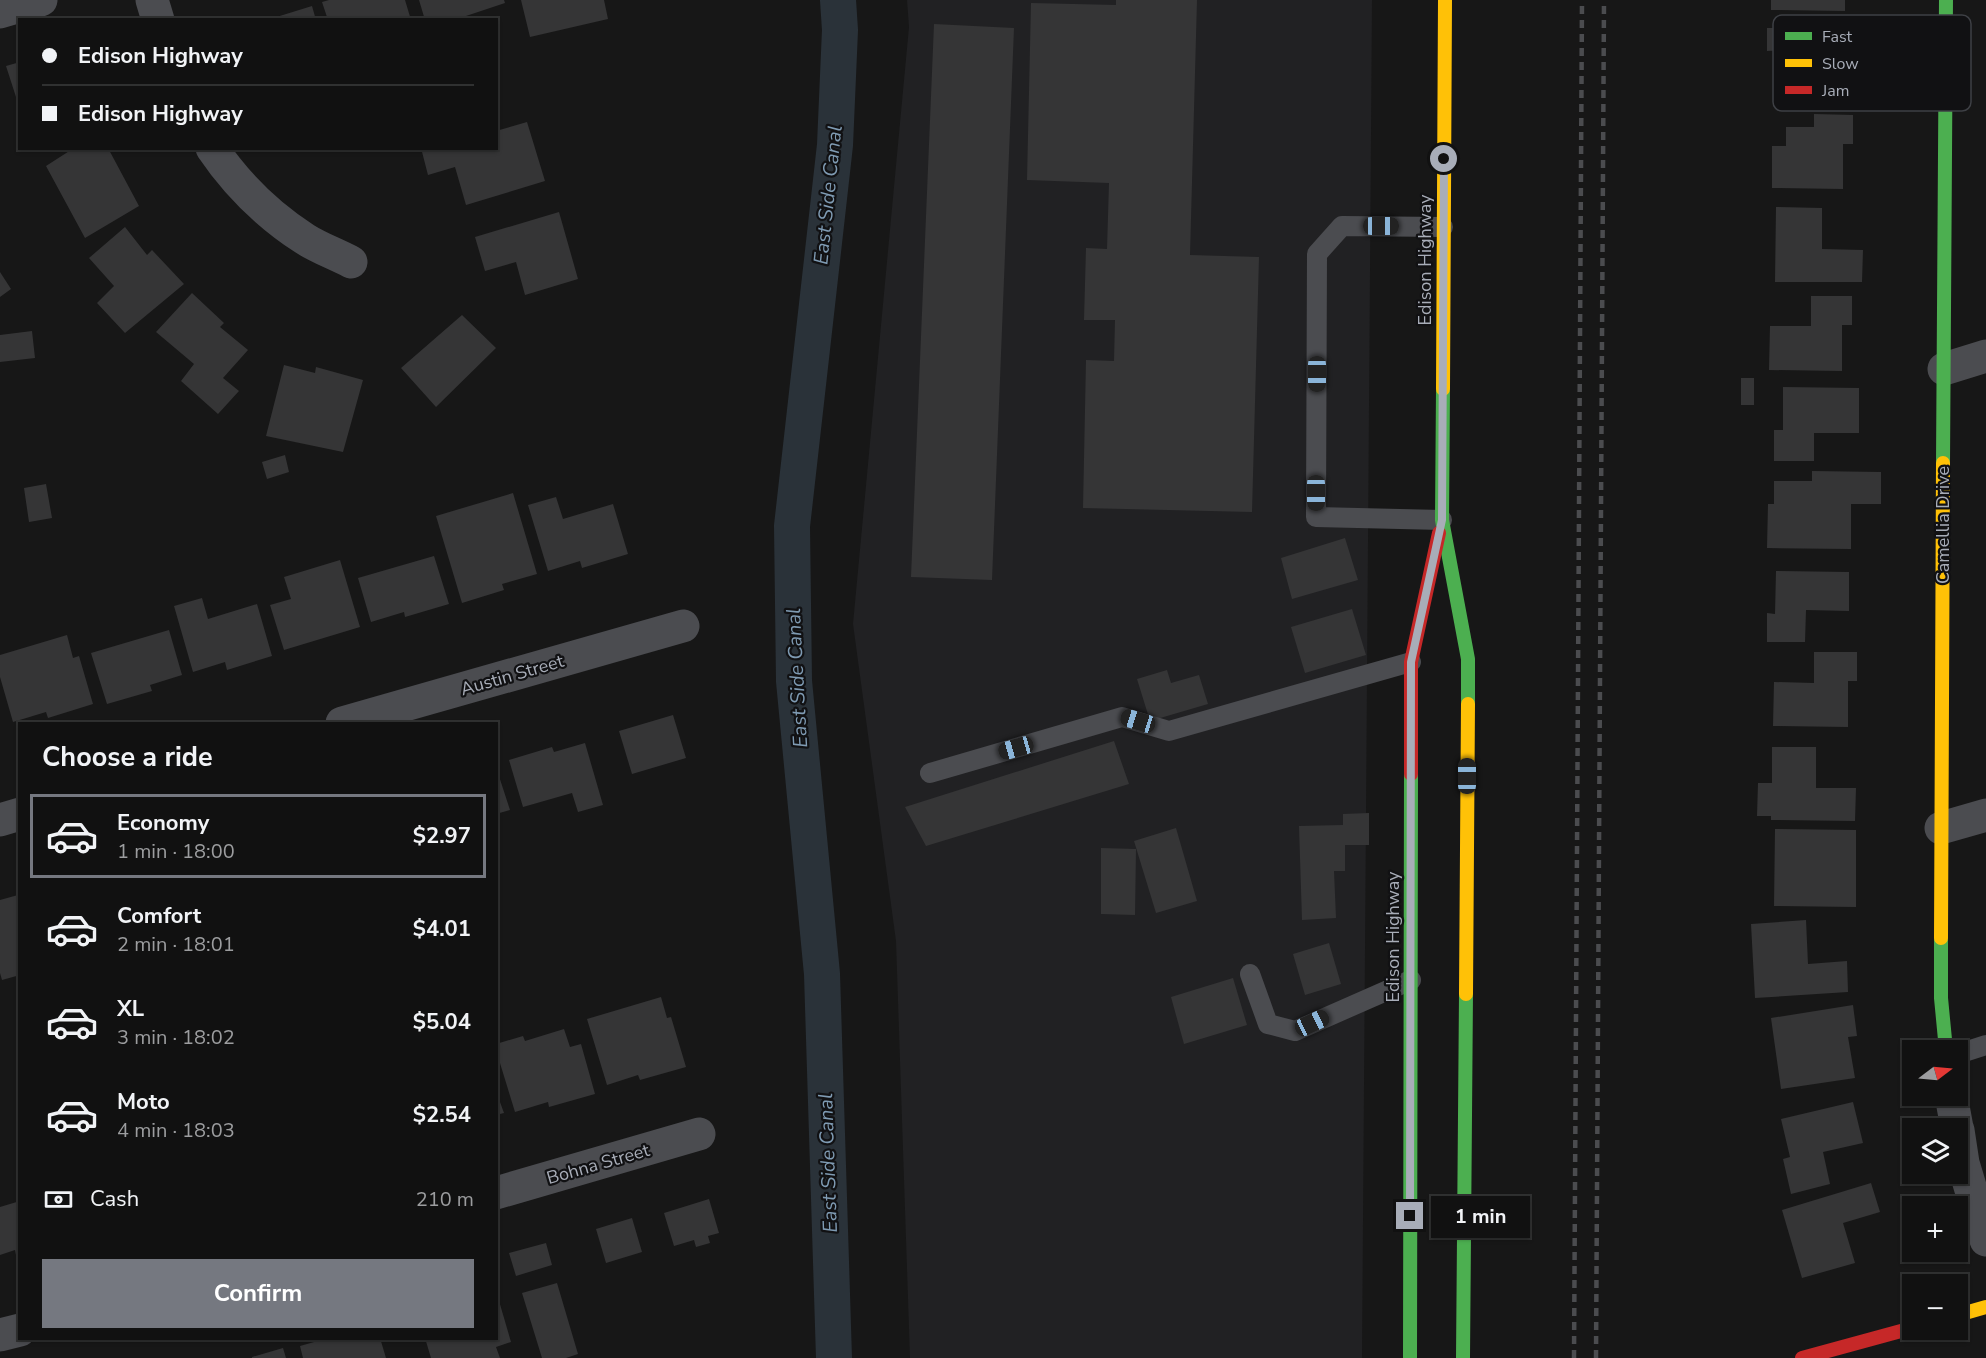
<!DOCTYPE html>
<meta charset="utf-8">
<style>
:root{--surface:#111;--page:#1e1f1f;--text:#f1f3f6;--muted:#9c9d9f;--line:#303131;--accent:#757880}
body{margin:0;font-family:"Nunito Sans",sans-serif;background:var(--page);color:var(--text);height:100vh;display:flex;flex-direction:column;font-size:22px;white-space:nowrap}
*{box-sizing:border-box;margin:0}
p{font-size:20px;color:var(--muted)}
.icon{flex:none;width:33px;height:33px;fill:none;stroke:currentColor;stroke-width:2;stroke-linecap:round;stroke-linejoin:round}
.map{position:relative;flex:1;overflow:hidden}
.details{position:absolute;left:18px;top:722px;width:480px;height:618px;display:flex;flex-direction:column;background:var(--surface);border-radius:0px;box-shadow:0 2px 4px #0004,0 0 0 2px var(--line)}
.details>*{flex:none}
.guide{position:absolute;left:18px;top:18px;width:480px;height:132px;border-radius:0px;box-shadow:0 2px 4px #0004,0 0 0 2px var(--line);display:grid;align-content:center;height:132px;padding:0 24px;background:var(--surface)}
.needle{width:39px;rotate:74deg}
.controls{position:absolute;left:1902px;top:1040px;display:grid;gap:12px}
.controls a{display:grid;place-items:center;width:66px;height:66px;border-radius:0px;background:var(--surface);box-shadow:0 2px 4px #0004,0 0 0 2px var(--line);font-size:30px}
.end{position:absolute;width:27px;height:27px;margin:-14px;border:8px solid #a8adb8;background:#111;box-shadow:0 0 0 3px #111}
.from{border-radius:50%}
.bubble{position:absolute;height:42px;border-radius:0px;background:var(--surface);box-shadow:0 2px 4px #0004,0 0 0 2px var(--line);font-size:20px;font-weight:700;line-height:42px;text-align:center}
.car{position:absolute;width:18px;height:36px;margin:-18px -9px;border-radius:8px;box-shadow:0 0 4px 2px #0007;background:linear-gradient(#222 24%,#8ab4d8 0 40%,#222 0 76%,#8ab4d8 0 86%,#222 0)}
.guide b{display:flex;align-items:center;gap:21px;height:57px;font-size:22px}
.guide b+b{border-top:2px solid var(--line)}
.guide i{width:15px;height:15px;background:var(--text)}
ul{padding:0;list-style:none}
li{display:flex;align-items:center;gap:18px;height:84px;margin:0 12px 9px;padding:0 12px;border:3px solid transparent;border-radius:0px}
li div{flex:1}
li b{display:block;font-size:22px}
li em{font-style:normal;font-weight:700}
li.on{border-color:var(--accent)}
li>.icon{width:54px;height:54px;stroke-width:1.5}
h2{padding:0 24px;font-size:27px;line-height:72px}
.pay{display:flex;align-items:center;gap:15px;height:66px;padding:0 24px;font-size:22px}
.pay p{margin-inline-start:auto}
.button{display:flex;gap:12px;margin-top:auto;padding:12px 24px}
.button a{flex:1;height:69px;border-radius:0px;background:var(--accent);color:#fff;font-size:24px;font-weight:700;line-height:69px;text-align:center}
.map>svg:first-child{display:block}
.built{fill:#212123}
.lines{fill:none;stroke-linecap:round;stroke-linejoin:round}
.canal{stroke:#2a3239;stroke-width:36}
.building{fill:#353536}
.lane{stroke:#4b4c50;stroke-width:20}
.street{stroke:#4b4c50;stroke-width:33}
.fast{stroke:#4caf50;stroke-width:14}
.slow{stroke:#ffc107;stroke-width:14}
.jam{stroke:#c62828;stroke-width:14}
.rail{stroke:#4b4c4f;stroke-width:4.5;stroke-dasharray:8 6;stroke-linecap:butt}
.route{stroke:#a8adb8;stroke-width:8}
.labels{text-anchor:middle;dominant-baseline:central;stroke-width:4.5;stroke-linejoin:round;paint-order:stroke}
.street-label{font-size:18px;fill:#a8adb8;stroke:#111113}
.water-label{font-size:20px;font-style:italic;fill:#7f9bb3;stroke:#111113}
.key{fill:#111113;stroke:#3e4045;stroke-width:1.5}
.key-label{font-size:16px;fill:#a8adb8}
</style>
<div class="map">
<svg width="1986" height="1358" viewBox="0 0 1986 1358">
<rect width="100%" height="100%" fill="#171717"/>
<path class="built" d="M907 0H1372L1362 1358H910L896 941 853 624 909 27Z"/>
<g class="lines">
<path class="canal" d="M834 1358 822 974 794 681 792 526 835 145 840 30 838 0"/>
</g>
<path class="building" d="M329 0H405L411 20H328L322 2Z
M419 0H504L505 3 454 20H425Z
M521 0H604L608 19 530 37Z
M1116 0H1197L1190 255 1259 257 1252 512 1083 508 1086 360 1114 361 1115 320H1084L1086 248 1107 249 1109 183 1027 180 1031 3 1116 5Z
M1771 0H1845V11L1771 10Z
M312 6 316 20H270V19Z
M934 24 1014 28 992 580 911 577Z
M1789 25 1859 26V71L1817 70 1816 100 1777 99V69L1784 70 1785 50 1767 51V28H1788Z
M20 62V96L16 97 6 66Z
M1814 114 1853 115V144H1843V189L1772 188V146H1786V127H1814Z
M527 122 545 181 466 205 455 167 428 175 421 148H496V131Z
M74 148H108L139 206 85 238 46 166Z
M1776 207 1822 208V249L1863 250 1862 282H1775Z
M559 212 578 279 525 295 516 262 485 271 475 237Z
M125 227 147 255 152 250 184 284 125 333 97 303 114 286 89 258Z
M0 272 11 289 0 297Z
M192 293 224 323 220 327 248 350 223 378 239 391 218 414 181 381 194 364 156 332Z
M1811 296H1852V325H1842V371L1769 370 1770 326H1811Z
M462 315 496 348 436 407 401 368Z
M32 331 35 358 0 362V335Z
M284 365 315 373 316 367 363 380 343 452 266 436Z
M1741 378H1754V405H1741Z
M1783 387 1859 388V433H1814V461H1774V430H1783Z
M285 455 289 472 267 479 262 462Z
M1812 471 1881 472V504H1851V549L1767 548 1768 504H1774V481H1812Z
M46 484 52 518 29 522 24 488Z
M513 493 537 574 502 584 504 590 462 603 436 516Z
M556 497 563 519 613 504 628 554 582 568 580 561 548 571 528 505Z
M1345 538 1358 580 1292 599 1281 558Z
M434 556 449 604 405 617 404 612 371 622 358 578Z
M340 560 360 627 284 650 270 605 291 599 284 577Z
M1776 571 1849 572V611L1806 610 1805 642H1767V613L1775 614Z
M202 598 208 619 257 604 272 656 227 670 225 662 193 672 174 606Z
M1352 609 1366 655 1305 673 1291 627Z
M169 630 182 675 150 685 152 691 107 704 91 653Z
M67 635 73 658 79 656 93 704 48 718 46 712 13 722 0 677V655Z
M1814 652H1857V681H1848V727L1773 726 1774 682 1814 683Z
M1167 670 1171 683 1199 675 1208 704 1150 721 1137 679Z
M673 715 686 758 632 774 619 731Z
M1114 741 1129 784 926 846 905 807Z
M585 743 603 805 578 812 572 793 523 807 509 760 552 747 554 752Z
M1772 747H1816V788H1856L1855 821 1771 820V816H1757L1758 783H1772Z
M496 767 510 810 496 814Z
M1369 813V845H1345V871H1334L1336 918 1302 920 1299 826 1343 825V814Z
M1176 828 1197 901 1156 913 1134 841Z
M1775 829 1856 830V907L1774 906Z
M1101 848 1136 849 1135 915 1101 914Z
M18 895 20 975 2 980 0 973V900Z
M1806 920 1808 964 1847 961 1848 992 1755 998 1751 924Z
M1329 943 1341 984 1305 995 1293 954Z
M1233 978 1247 1025 1184 1044 1171 997Z
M661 997 667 1018 671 1017 686 1067 640 1080 638 1075 607 1085 587 1019Z
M1853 1005 1857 1036 1848 1037 1855 1078 1781 1089 1771 1018Z
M564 1029 570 1047 581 1044 595 1094 549 1107 548 1102 515 1112 496 1050V1044L523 1036 525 1041Z
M496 1091 504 1113 496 1115Z
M1853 1102 1863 1143 1823 1152 1830 1184 1791 1194 1783 1159 1790 1157 1781 1119Z
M1871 1183 1880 1212 1843 1223 1855 1263 1802 1278 1782 1210Z
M709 1199 719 1233 708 1236 710 1243 696 1247 694 1240 674 1246 664 1213Z
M20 1201V1254L16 1255 15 1250 0 1255V1207Z
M632 1218 642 1252 606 1263 596 1229Z
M546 1243 552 1265 516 1276 509 1253Z
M557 1283 578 1354 566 1358H542L522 1293Z
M497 1294 511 1342 496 1347 500 1358H431L425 1338H496Z
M328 1338H380L386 1358H303L300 1346Z
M283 1348 286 1358H252V1357Z"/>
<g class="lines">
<path class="lane" d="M1442 520 1316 517 1317 254 1342 226 1443 227
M930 773 1122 717 1169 731 1411 662
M1250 974 1268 1024 1295 1031 1411 980
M1958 1054 1986 1045"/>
<path class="street" d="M152 0 158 20
M0 12 41 0
M212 148C237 185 268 215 305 239 319 248 336 254 351 262
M1944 369 1986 356
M342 723 683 626
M0 820 20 814
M1941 828 1986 815
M1951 1095 1957 1128
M1958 1130 1963 1163 1986 1240
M496 1193 699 1134
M0 1335 20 1330"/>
<path class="fast" d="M1443 389 1442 520 1468 659V704
M1943 463 1946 0
M1941 938V998L1946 1050
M1410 1358 1411 774
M1463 1358 1466 994"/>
<path class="slow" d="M1443 389 1445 0
M1941 938 1943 463
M1466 994 1468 704
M1958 1315 1986 1307"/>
<path class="jam" d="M1411 774V662L1439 533
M1802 1358 1912 1328"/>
<path class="rail" d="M1574 1358 1582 0
M1596 1358 1604 0"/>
</g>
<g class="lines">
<path class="route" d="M1410 1216 1411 662 1442 520 1444 159"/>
</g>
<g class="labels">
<g class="street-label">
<text transform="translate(1425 260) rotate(-90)">Edison Highway</text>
<text transform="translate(1943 525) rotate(-90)">Camellia Drive</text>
<text transform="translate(512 675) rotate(-16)">Austin Street</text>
<text transform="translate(1393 937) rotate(-90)">Edison Highway</text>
<text transform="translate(598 1164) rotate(-16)">Bohna Street</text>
</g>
<g class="water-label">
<text transform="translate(828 195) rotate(-84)">East Side Canal</text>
<text transform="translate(797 678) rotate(-93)">East Side Canal</text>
<text transform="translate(828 1163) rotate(-92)">East Side Canal</text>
</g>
</g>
<rect x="1773" y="15" width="198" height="96" rx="9" class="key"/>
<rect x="1785" y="32" width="27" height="8" fill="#4caf50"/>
<rect x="1785" y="59" width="27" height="8" fill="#ffc107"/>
<rect x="1785" y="86" width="27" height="8" fill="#c62828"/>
<g class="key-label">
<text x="1822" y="42">Fast</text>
<text x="1822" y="69">Slow</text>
<text x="1822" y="96">Jam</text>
</g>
</svg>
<div class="controls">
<a><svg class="needle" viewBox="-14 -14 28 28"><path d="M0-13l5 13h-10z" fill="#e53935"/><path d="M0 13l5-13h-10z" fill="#9c9d9f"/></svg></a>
<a><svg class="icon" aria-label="layers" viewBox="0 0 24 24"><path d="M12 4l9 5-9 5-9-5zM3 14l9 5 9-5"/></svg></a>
<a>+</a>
<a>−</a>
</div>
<i class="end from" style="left:1444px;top:159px"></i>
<i class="end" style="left:1410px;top:1216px"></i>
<div class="bubble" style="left:1431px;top:1196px;width:99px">1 min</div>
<i class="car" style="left:1381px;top:226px;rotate:90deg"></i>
<i class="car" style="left:1317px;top:374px;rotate:180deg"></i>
<i class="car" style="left:1316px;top:493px;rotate:180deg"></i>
<i class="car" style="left:1138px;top:721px;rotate:287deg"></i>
<i class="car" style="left:1016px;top:748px;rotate:254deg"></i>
<i class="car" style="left:1467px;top:776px;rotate:0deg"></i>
<i class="car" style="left:1312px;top:1023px;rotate:65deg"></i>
<div class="guide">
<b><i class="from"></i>Edison Highway</b>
<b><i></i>Edison Highway</b>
</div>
<section class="details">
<h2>Choose a ride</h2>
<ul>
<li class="on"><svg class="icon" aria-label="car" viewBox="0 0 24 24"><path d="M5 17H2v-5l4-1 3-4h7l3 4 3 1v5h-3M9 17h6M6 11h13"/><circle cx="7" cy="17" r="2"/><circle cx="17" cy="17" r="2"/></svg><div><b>Economy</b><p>1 min · 18:00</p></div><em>$2.97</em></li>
<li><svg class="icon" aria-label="car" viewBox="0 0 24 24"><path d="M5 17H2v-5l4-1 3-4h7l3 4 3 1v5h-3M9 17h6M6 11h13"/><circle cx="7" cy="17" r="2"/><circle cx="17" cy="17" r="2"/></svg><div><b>Comfort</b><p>2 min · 18:01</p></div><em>$4.01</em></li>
<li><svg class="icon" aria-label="car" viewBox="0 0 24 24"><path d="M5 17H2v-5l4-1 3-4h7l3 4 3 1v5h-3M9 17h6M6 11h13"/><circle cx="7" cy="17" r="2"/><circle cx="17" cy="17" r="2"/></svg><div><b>XL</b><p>3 min · 18:02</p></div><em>$5.04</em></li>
<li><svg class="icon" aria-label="car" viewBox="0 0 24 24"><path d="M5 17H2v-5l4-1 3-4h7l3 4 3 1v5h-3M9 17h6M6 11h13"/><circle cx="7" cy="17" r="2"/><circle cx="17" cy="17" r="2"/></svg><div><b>Moto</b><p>4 min · 18:03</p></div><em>$2.54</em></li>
</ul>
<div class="pay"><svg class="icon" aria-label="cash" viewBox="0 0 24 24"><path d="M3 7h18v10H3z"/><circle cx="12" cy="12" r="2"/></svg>Cash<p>210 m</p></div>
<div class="button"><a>Confirm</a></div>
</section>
</div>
